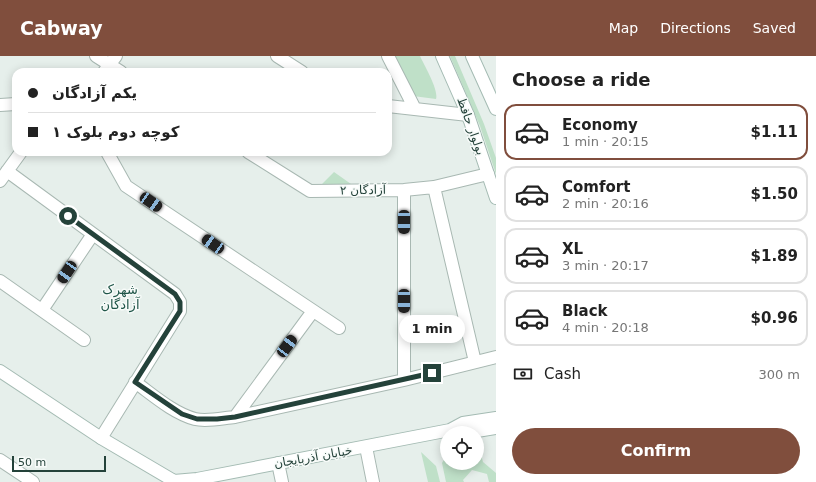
<!DOCTYPE html>
<meta charset="utf-8">
<style>
:root{--surface:#fff;--page:#f2f2f2;--text:#222;--muted:#767676;--line:#e0e0e0;--accent:#804e3d}
body{margin:0;font-family:"DejaVu Sans",Vazirmatn,sans-serif;background:var(--page);color:var(--text);height:100vh;display:flex;flex-direction:column;font-size:15px;white-space:nowrap}
*{box-sizing:border-box;margin:0}
p{font-size:13px;color:var(--muted)}
.icon{flex:none;width:22px;height:22px;fill:none;stroke:currentColor;stroke-width:2;stroke-linecap:round;stroke-linejoin:round}
.map{position:relative;flex:1;overflow:hidden}
.panel{display:flex;flex-direction:column;background:var(--surface);width:320px}
.panel>*{flex:none}
.top-card{position:absolute;left:12px;top:12px;width:380px;height:88px;border-radius:12px;box-shadow:0 2px 10px #0003;display:grid;align-content:center;height:88px;padding:0 16px;background:var(--surface)}
.controls{position:absolute;left:440px;top:370px;display:grid;gap:8px}
.controls a{display:grid;place-items:center;width:44px;height:44px;border-radius:50%;background:var(--surface);box-shadow:0 2px 10px #0003;font-size:20px}
.scale{position:absolute;left:12px;bottom:10px;width:94px;box-sizing:border-box;padding-left:4px;border:2px solid #24423a;border-top:0;font-size:11px;line-height:14px;white-space:nowrap;color:#24423a;-webkit-text-stroke:3px #f7fbf9;paint-order:stroke}
.end{position:absolute;width:18px;height:18px;margin:-9px;border:5px solid #24423a;background:#fff;box-shadow:0 0 0 2px #fff}
.from{border-radius:50%}
.bubble{position:absolute;height:28px;border-radius:14px;background:var(--surface);box-shadow:0 2px 10px #0003;font-size:13px;font-weight:600;line-height:28px;text-align:center}
.car{position:absolute;width:12px;height:24px;margin:-12px -6px;border-radius:5px;box-shadow:0 0 3px 1px #0007;background:linear-gradient(#222 24%,#8ab4d8 0 40%,#222 0 76%,#8ab4d8 0 86%,#222 0)}
.top-card b{display:flex;align-items:center;gap:14px;height:38px;font-size:15px}
.top-card b+b{border-top:1px solid var(--line)}
.top-card i{width:10px;height:10px;background:var(--text)}
ul{padding:0;list-style:none}
li{display:flex;align-items:center;gap:12px;height:56px;margin:0 8px 6px;padding:0 8px;border:2px solid var(--line);border-radius:12px}
li div{flex:1}
li b{display:block;font-size:15px}
li em{font-style:normal;font-weight:600}
li.current{border-color:var(--accent)}
li>.icon{width:36px;height:36px;stroke-width:1.5}
h2{padding:0 16px;font-size:18px;line-height:48px}
.pay{display:flex;align-items:center;gap:10px;height:44px;padding:0 16px;font-size:15px}
.pay p{margin-inline-start:auto}
.action{display:flex;gap:8px;margin-top:auto;padding:8px 16px}
.action a{flex:1;height:46px;border-radius:24px;background:var(--accent);color:#fff;font-size:16px;font-weight:600;line-height:46px;text-align:center}
header{display:flex;align-items:center;gap:24px;box-sizing:border-box;height:56px;padding:0 20px;background:var(--accent);color:#fff}
header strong{font-size:19px}
nav{display:flex;gap:22px;margin-inline-start:auto;font-size:14px}
main{display:flex;flex:1;min-height:0}
.map>svg:first-child{display:block}
.green{fill:#bfe0c8}
.lines{fill:none;stroke-linecap:round;stroke-linejoin:round}
.street-casing{stroke:#a8b8b2;stroke-width:14}
.secondary-casing{stroke:#a4bbb3;stroke-width:14}
.street{stroke:#fff;stroke-width:12}
.secondary{stroke:#fff;stroke-width:12}
.route{stroke:#24423a;stroke-width:5}
.labels{text-anchor:middle;dominant-baseline:central;stroke-width:3;stroke-linejoin:round;paint-order:stroke}
.street-label{font-size:12px;fill:#24423a;stroke:#f7fbf9}
.neighbourhood-label{font-size:13px;fill:#1f5548;stroke:#f7fbf9}
</style>
<header>
<strong>Cabway</strong>
<nav><a>Map</a><a>Directions</a><a>Saved</a></nav>
</header>
<main>
<div class="map">
<svg width="496" height="426" viewBox="0 0 496 426">
<rect width="100%" height="100%" fill="#e6efeb"/>
<path class="green" d="M392 0H420C424 9 439 34 436 43L413 40Z
M450 0H455L484 68 496 102V118L480 70Z
M334 116 351 128 321 129Z
M477 384 483 406 496 417V426H489L487 418 472 414 463 424 464 426H446L442 407 447 399V407H477Z
M421 396 436 410 440 426H428Z"/>
<g class="lines">
<defs>
<path id="street" d="M96 0 121 16
M277 0 302 16
M388 0 415 53
M104 16 116 0
M0 49 16 48
M388 50 468 59
M107 96 126 130 339 272
M248 96 310 135 404 134 434 131 488 118
M7 115 175 238 180 246V255L101 382
M0 125 21 96
M434 131 475 306
M0 225 84 284
M42 254 93 178
M404 324V134
M135 326C153 339 173 357 195 363 207 366 223 362 235 361L404 324 496 301
M235 361 313 255
M366 391 373 426
M0 404 33 426
M278 407 282 426"/>
<path id="secondary" d="M442 0 468 59 496 142
M472 0 496 53
M0 315 101 382 174 425 197 423 450 374 463 367 496 362
M465 377 496 372"/>
</defs>
<use href="#street" class="street-casing"/>
<use href="#secondary" class="secondary-casing"/>
<use href="#street" class="street"/>
<use href="#secondary" class="secondary"/>
</g>
<g class="lines">
<path class="route" d="M68 160 175 238 180 246V255L135 326 182 358 197 363H217L235 361 432 317"/>
</g>
<g class="labels">
<g class="street-label">
<text transform="translate(471 70) rotate(70)">بولوار حافظ</text>
<text transform="translate(363 134) rotate(-1)">آزادگان ۲</text>
<text transform="translate(313 401) rotate(-10)">خیابان آذربایجان</text>
</g>
<g class="neighbourhood-label">
<text x="120" y="233">شهرک<tspan x="120" dy="15">آزادگان</tspan></text>
</g>
</g>
</svg>
<div class="controls">
<a><svg class="icon" aria-label="locate" viewBox="0 0 24 24"><circle cx="12" cy="12" r="6"/><path d="M12 2v4M12 18v4M2 12h4M18 12h4"/></svg></a>
</div>
<div class="scale">50 m</div>
<i class="end from" style="left:68px;top:160px"></i>
<i class="end" style="left:432px;top:317px"></i>
<div class="bubble" style="left:399px;top:259px;width:66px">1 min</div>
<i class="car" style="left:151px;top:146px;rotate:124deg"></i>
<i class="car" style="left:404px;top:166px;rotate:180deg"></i>
<i class="car" style="left:213px;top:188px;rotate:304deg"></i>
<i class="car" style="left:67px;top:216px;rotate:214deg"></i>
<i class="car" style="left:404px;top:245px;rotate:180deg"></i>
<i class="car" style="left:287px;top:290px;rotate:37deg"></i>
<div class="top-card">
<b><i class="from"></i>یکم آزادگان</b>
<b><i></i>کوچه دوم بلوک ۱</b>
</div>
</div>
<section class="panel">
<h2>Choose a ride</h2>
<ul>
<li class="current"><svg class="icon" aria-label="car" viewBox="0 0 24 24"><path d="M5 17H2v-5l4-1 3-4h7l3 4 3 1v5h-3M9 17h6M6 11h13"/><circle cx="7" cy="17" r="2"/><circle cx="17" cy="17" r="2"/></svg><div><b>Economy</b><p>1 min · 20:15</p></div><em>$1.11</em></li>
<li><svg class="icon" aria-label="car" viewBox="0 0 24 24"><path d="M5 17H2v-5l4-1 3-4h7l3 4 3 1v5h-3M9 17h6M6 11h13"/><circle cx="7" cy="17" r="2"/><circle cx="17" cy="17" r="2"/></svg><div><b>Comfort</b><p>2 min · 20:16</p></div><em>$1.50</em></li>
<li><svg class="icon" aria-label="car" viewBox="0 0 24 24"><path d="M5 17H2v-5l4-1 3-4h7l3 4 3 1v5h-3M9 17h6M6 11h13"/><circle cx="7" cy="17" r="2"/><circle cx="17" cy="17" r="2"/></svg><div><b>XL</b><p>3 min · 20:17</p></div><em>$1.89</em></li>
<li><svg class="icon" aria-label="car" viewBox="0 0 24 24"><path d="M5 17H2v-5l4-1 3-4h7l3 4 3 1v5h-3M9 17h6M6 11h13"/><circle cx="7" cy="17" r="2"/><circle cx="17" cy="17" r="2"/></svg><div><b>Black</b><p>4 min · 20:18</p></div><em>$0.96</em></li>
</ul>
<div class="pay"><svg class="icon" aria-label="cash" viewBox="0 0 24 24"><path d="M3 7h18v10H3z"/><circle cx="12" cy="12" r="2"/></svg>Cash<p>300 m</p></div>
<div class="action"><a>Confirm</a></div>
</section>
</main>
